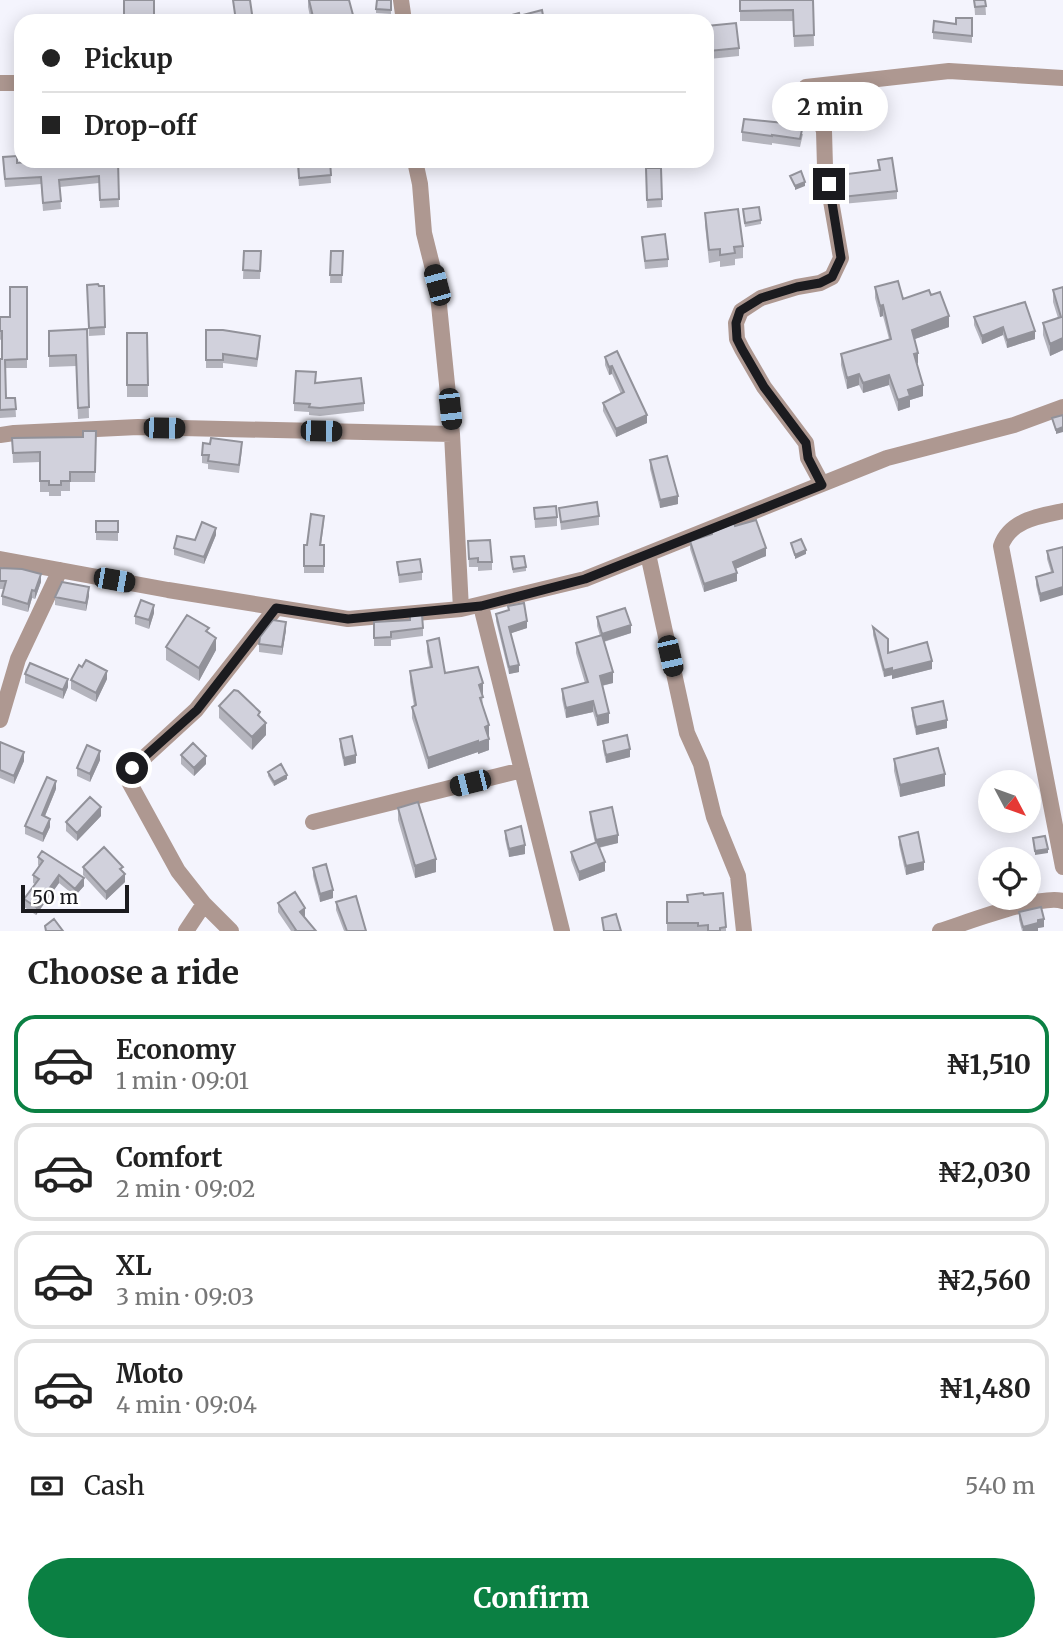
<!DOCTYPE html>
<meta charset="utf-8">
<style>
:root{--surface:#fff;--page:#f6f6f6;--text:#222;--muted:#767676;--line:#e0e0e0;--accent:#0b8043}
body{margin:0;font-family:Merriweather,serif;background:var(--page);color:var(--text);height:100vh;display:flex;flex-direction:column;font-size:26px;white-space:nowrap}
*{box-sizing:border-box;margin:0}
p{font-size:23px;color:var(--muted)}
.icon{flex:none;width:38px;height:38px;fill:none;stroke:currentColor;stroke-width:2;stroke-linecap:round;stroke-linejoin:round}
.map{position:relative;height:931px;overflow:hidden}
.drawer{display:flex;flex-direction:column;background:var(--surface);flex:1}
.drawer>*{flex:none}
.banner{position:absolute;left:14px;top:14px;width:700px;height:154px;border-radius:21px;box-shadow:0 4px 18px #0003;display:grid;align-content:center;height:154px;padding:0 28px;background:var(--surface)}
.needle{width:46px;rotate:131deg}
.fabs{position:absolute;left:978px;top:770px;display:grid;gap:14px}
.fabs a{display:grid;place-items:center;width:63px;height:63px;border-radius:50%;background:var(--surface);box-shadow:0 4px 18px #0003;font-size:35px}
.scale{position:absolute;left:21px;bottom:18px;width:108px;box-sizing:border-box;padding-left:7px;border:4px solid #1b1b1f;border-top:0;font-size:19px;line-height:24px;white-space:nowrap;color:#1b1b1f;-webkit-text-stroke:5px #fff;paint-order:stroke}
.end{position:absolute;width:32px;height:32px;margin:-16px;border:9px solid #1b1b1f;background:#fff;box-shadow:0 0 0 4px #fff}
.from{border-radius:50%}
.bubble{position:absolute;height:49px;border-radius:24px;background:var(--surface);box-shadow:0 4px 18px #0003;font-size:23px;font-weight:700;line-height:49px;text-align:center}
.car{position:absolute;width:21px;height:42px;margin:-21px -10px;border-radius:9px;box-shadow:0 0 5px 2px #0007;background:linear-gradient(#222 24%,#8ab4d8 0 40%,#222 0 76%,#8ab4d8 0 86%,#222 0)}
.banner b{display:flex;align-items:center;gap:24px;height:66px;font-size:26px}
.banner b+b{border-top:2px solid var(--line)}
.banner i{width:18px;height:18px;background:var(--text)}
ul{padding:0;list-style:none}
li{display:flex;align-items:center;gap:21px;height:98px;margin:0 14px 10px;padding:0 14px;border:4px solid var(--line);border-radius:21px}
li div{flex:1}
li b{display:block;font-size:26px}
li em{font-style:normal;font-weight:700}
li.active{border-color:var(--accent)}
li>.icon{width:63px;height:63px;stroke-width:1.5}
h2{padding:0 28px;font-size:32px;line-height:84px}
.pay{display:flex;align-items:center;gap:18px;height:77px;padding:0 28px;font-size:26px}
.pay p{margin-inline-start:auto}
.button{display:flex;gap:14px;margin-top:auto;padding:14px 28px}
.button a{flex:1;height:80px;border-radius:42px;background:var(--accent);color:#fff;font-size:28px;font-weight:700;line-height:80px;text-align:center}
.map>svg:first-child{display:block}
.lines{fill:none;stroke-linecap:round;stroke-linejoin:round}
.street{stroke:#ae9891;stroke-width:16}
.wall{fill:#b4b4bd}
.shaded-wall{fill:#92929a}
.building{fill:#d1d1dc;stroke:#92929a;stroke-width:2}
.route{stroke:#1b1b1f;stroke-width:9}
</style>
<div class="map">
<svg width="1063" height="931" viewBox="0 0 1063 931">
<rect width="100%" height="100%" fill="#f4f4fd"/>
<g class="lines">
<path class="street" d="M401 0 404 21
M0 83H21
M415 161 420 184 424 233 437 285 452 434 461 609
M0 435 14 433 138 427 452 434
M822 484 808 458 806 443 764 387 742 349 737 339 736 323 741 311 761 298 797 287 820 283 832 277 841 258 825 167 824 131 806 87 949 71 1063 78
M1063 511C1039 516 1010 520 1001 546L1063 867
M648 554 687 733 701 764 714 817 738 876 744 931
M0 559 168 590 348 619 461 609 585 579 887 458 1014 425 1063 407
M481 606 562 931
M0 720 18 659 60 570
M313 822 522 770
M186 931 204 904
M231 931 204 904 178 871 128 780 133 768 196 710 276 608
M940 931C966 923 1040 894 1063 901"/>
</g>
<path class="wall" d="M124 0H154V21H124Z
M308 0H349L353 21H311L308 7Z
M391 0V14L376 13V9Z
M740 0H813L814 46 794 47 793 21H740Z
M974 0H985L986 15H975Z
M972 18V43L933 39V32Z
M707 26 739 48V56L709 59Z
M742 132 803 134 800 147 772 143V145L742 141Z
M878 160 897 191V199L842 204 839 182V175L879 170Z
M118 161 119 207 100 208 99 183 60 187 61 209 43 211 41 184 5 187 3 165 17 163Z
M297 161H330L331 183 299 186Z
M646 168H661L662 207 647 208Z
M743 209 761 220V224L745 227Z
M705 213 743 246V258L735 259V265L720 267V261L709 263 705 225Z
M642 237 668 259V267L645 269Z
M244 251H261L260 279H243Z
M331 251H343L342 283H330Z
M87 285 104 286 105 335 89 336Z
M27 287V368H5L6 398H15L16 417 0 418V359H2V339L0 340V317H10Z
M875 287 903 299 931 295 949 327 915 339 918 363 917 364 923 396 910 400V407L898 411 889 385 863 393 859 385 847 389 841 365V354L889 339 883 316 880 317 875 298Z
M1063 287V350L1050 356 1043 335V323L1058 318 1053 302V290Z
M974 317 1035 339 1007 348 1003 335 982 344 974 325Z
M87 329 89 418 78 419 76 366 49 367V331Z
M206 330 260 344 257 367 223 363V368H206Z
M127 333H147L148 397H127Z
M617 351 647 423 616 437 603 411V403L621 394 612 374 609 375 605 365V357Z
M316 383 364 403V411L320 416 309 415V412L294 411V403Z
M96 431 95 482H70V491H61V496H49V492H40V462L13 463 12 438 83 437Z
M242 450 239 473 208 469V464L202 463V455Z
M650 460 678 504 660 508 650 469Z
M534 508 557 517V526L535 528Z
M559 508 599 516V525L561 530Z
M96 521H118V541L96 540Z
M324 522 321 545H324V573H304V545H307Z
M735 526 766 556 735 569 737 581 704 592 690 549V541Z
M216 535 204 564 174 555V548L195 540Z
M468 541 492 562V570L478 571V567H469Z
M1063 547 1040 602 1036 585V577L1051 572 1047 559V551Z
M511 557 526 567V571L513 573Z
M397 562 422 572V580L399 583Z
M0 568 41 582 35 599 32 598 28 612 2 605V596L4 589H0Z
M89 596 86 611 55 605V597Z
M508 606 527 628 511 633 519 672 509 674 496 621V614L508 610Z
M154 613 149 629 135 624V616Z
M597 617 631 633 604 642 613 683 602 686 609 723 597 726 593 712 566 718 562 699V689L585 683 576 653V643L600 636 597 626Z
M410 620 423 628V636L391 640V646H374V622Z
M873 627 888 653 932 669 892 679V675L884 677 873 635Z
M286 630 282 655 259 652V644Z
M427 641 445 673 483 694 482 695 483 707 489 736V750L478 754V752L428 769 412 718V707L414 706 410 682V671L430 668 427 652Z
M166 647 216 650 199 681 166 660Z
M82 667 107 679 96 702 71 689V680Z
M25 674 68 687 63 699 25 683Z
M219 706 260 717 266 735 252 750 219 718Z
M912 708 947 728 916 735 912 716Z
M340 739 356 763 344 766 340 747Z
M603 741 630 757 606 763 603 749Z
M0 742 24 761 14 784 0 778Z
M181 755 206 764 194 776 181 764Z
M894 759 945 786 900 797 894 771Z
M100 760 90 782 77 776V768Z
M268 772 287 779 274 786 268 776Z
M56 789 45 816 50 827 43 842 25 834V826Z
M398 808 436 872 415 878 398 820Z
M590 812 618 843 599 848 605 871 579 881 571 860V852L595 843 590 820Z
M101 816 77 841 66 831V822Z
M505 831 525 854 509 857 505 839Z
M899 837 924 870 906 875 899 845Z
M38 857 84 886 75 896 59 883 36 915 24 907V899L35 884 33 883V875L39 866 38 865Z
M83 867 123 872 125 882 106 900 83 875Z
M313 868 333 898 320 902 313 876Z
M687 895H704L726 927V931H667V902H687Z
M336 902 366 931H344L336 910Z
M278 903 305 916 304 917 316 931H291L278 912Z
M1019 912 1044 927 1038 928V931H1022L1019 920Z"/>
<path class="shaded-wall" d="M353 15V21H329Z
M805 182V186L795 190V186Z
M883 305V316L880 317V306Z
M949 316V327L912 340V330Z
M1003 327V335L982 344V336Z
M1035 331V339L1007 348V340Z
M1063 338V350L1050 356V344Z
M918 353V363L914 365V354Z
M612 366V374L609 375V367Z
M859 374V385L847 389V378Z
M889 375V385L863 393V383Z
M923 385V396L910 400V407L898 411V400L908 390Z
M647 415V423L616 437V429Z
M1063 427V432L1056 434V430Z
M678 496V504L660 508V500Z
M216 528V535L204 564V557Z
M766 548V556L733 570V562Z
M806 550V554L795 559V555Z
M737 573V581L704 592V584Z
M41 574V582L35 599V591Z
M89 587V596L86 611V603Z
M1063 587V595L1040 602V594Z
M32 590V598L28 612V604Z
M154 605V613L149 629V620Z
M527 621V628L509 634V627Z
M286 622V630L282 655V647Z
M631 625V633L602 642V634Z
M216 638V650L199 681V668Z
M932 661V669L892 679V671Z
M519 665V672L509 674V667Z
M892 668V675L884 677V670Z
M107 671V679L96 702V693Z
M613 672V683L600 686V676Z
M68 679V687L63 699V690Z
M483 683V694L479 696V685Z
M593 701V712L566 718V708Z
M609 713V723L597 726V716Z
M947 720V728L916 735V727Z
M266 723V735L252 750V737Z
M489 725V736L485 738V727Z
M489 739V750L478 754V743Z
M478 741V752L428 769V758Z
M630 749V757L606 763V755Z
M100 751V760L90 782V774Z
M24 752V761L14 784V776Z
M356 755V763L344 766V758Z
M206 756V764L194 776V768Z
M945 774V786L900 797V785Z
M287 775V779L274 786V782Z
M56 781V789L42 823V815Z
M101 807V816L77 841V833Z
M50 819V827L43 842V834Z
M618 835V843L596 848V840Z
M525 845V854L509 857V849Z
M1048 849V853L1035 855V851Z
M436 859V872L415 878V866Z
M605 862V871L579 881V872Z
M924 862V870L906 875V866Z
M125 874V882L106 900V892Z
M59 875V883L36 915V907Z
M84 878V886L75 896V889Z
M333 890V898L320 902V894Z
M305 908V916L300 920V912Z
M1044 919V927L1038 928V931H1023V927L1038 920Z"/>
<path class="building" d="M124 0H154V20H124Z
M233 0H250L253 21H236Z
M309 0H349L353 15 329 21H314Z
M377 0H391V10L376 9Z
M740 0H813L814 35 794 36 793 10 740 11Z
M974 0H985L986 6 975 7Z
M542 10 544 21H525L523 15Z
M519 13 521 21H505L504 17Z
M956 18H972V36L933 32 934 21 956 24Z
M736 23 739 48 709 51 707 26Z
M744 119 803 125 800 139 772 135V136L742 132Z
M17 156V163L36 161H118L119 199 100 200 99 176 59 180 61 201 43 203 41 177 5 179 3 157Z
M892 158 897 191 842 197 839 175 880 170 878 160Z
M298 161H330L331 175 299 178Z
M646 168H661L662 199 647 200Z
M801 171 805 182 795 186 790 176Z
M759 207 761 220 745 223 743 209Z
M738 209 743 246 734 247 735 253 720 255V249L709 250 705 213Z
M665 234 668 259 645 261 642 237Z
M244 251H261L260 271 243 270Z
M331 251H343L342 275H330Z
M898 281 903 299 929 290 931 295 940 292 949 316 912 330 918 353 914 354 923 385 908 390 910 396 898 400 889 375 863 383 859 374 847 378 841 354 891 339 883 305 880 306 875 287Z
M98 284 99 286H104L105 327 89 328 87 285Z
M10 287H27V359L5 360 6 398H15L16 409 0 410V359H2V331H0V317H10Z
M1063 287V338L1050 344 1043 323 1061 317 1053 290Z
M1025 302 1035 331 1007 340 1003 327 982 336 974 317Z
M87 329 89 407 78 408 76 355 49 356V331Z
M206 330H223L260 336 257 359 223 354V360H206Z
M127 333H147L148 385H127Z
M617 351 647 415 616 429 603 403 624 392 612 366 609 367 605 357Z
M296 371 316 372 315 383 361 378 364 403 320 408 309 407 310 404 294 403Z
M1063 415V427L1056 430 1052 418Z
M83 431H96L95 472H70V481H61V485H49V481H40V452L13 453 12 438 83 437Z
M211 438 242 442 239 465 208 461 209 455H202L203 443 210 444Z
M667 456 678 496 660 500 650 460Z
M597 502 599 516 561 522 559 508Z
M556 506 557 517 535 519 534 508Z
M311 514 324 516 320 545H324V566H304V545H307Z
M756 520 766 548 733 562 737 573 704 584 690 541 712 534V532L734 523 735 526Z
M96 521H118V532H96Z
M202 522 216 528 204 557 174 548 177 536 195 540Z
M801 539 806 550 795 555 791 543Z
M490 540 492 562H478V558L469 559 468 541Z
M1063 547V587L1040 594 1036 577 1053 572 1047 551Z
M524 556 526 567 513 569 511 557Z
M420 559 422 572 399 575 397 562Z
M0 568 22 569 41 574 35 591 32 590 28 604 2 596 6 581H0Z
M62 582 89 587 86 603 55 597Z
M141 600 154 605 149 620 135 616Z
M524 603 527 621 509 627 519 665 509 667 496 614 509 610 508 606Z
M625 608 631 625 602 634 597 617Z
M187 615 209 628 206 631 216 638 199 668 166 647Z
M422 615 423 628 391 632V637L374 638V622L410 620V616Z
M273 620 286 622 282 647 259 644 260 637Z
M873 627 888 639V653L927 642 932 661 892 671V668L884 670Z
M602 635 613 672 600 676 609 713 597 716 593 701 566 708 562 689 588 682 576 643Z
M439 638 445 673 478 667 483 683 479 685 483 697 480 698 489 725 485 727 489 739 478 743V741L428 758 412 707 416 705 410 671 432 667 427 641Z
M86 660 107 671 96 693 71 680 79 665 82 667Z
M30 663 68 679 63 690 25 674Z
M234 690 238 691 260 712 258 715 266 723 252 737 219 706Z
M943 701 947 720 916 727 912 708Z
M627 735 630 749 606 755 603 741Z
M352 736 356 755 344 758 340 739Z
M0 742 24 752 14 776 0 770Z
M193 743 206 756 194 768 181 755Z
M87 745 100 751 90 774 77 768Z
M938 748 945 774 900 785 894 759Z
M281 764 287 775 274 782 268 772Z
M47 777 56 781 42 815 50 819 43 834 25 826Z
M90 797 101 807 77 833 66 822Z
M418 802 436 859 415 866 398 808Z
M612 807 618 835 596 840 590 812Z
M521 826 525 845 509 849 505 831Z
M918 832 924 862 906 866 899 837Z
M1045 836 1048 849 1035 851 1033 838Z
M597 842 605 862 579 872 571 852Z
M104 847 123 867 120 869 125 874 106 892 83 867Z
M42 851 84 878 75 889 59 875 36 907 24 899 39 879 33 875 43 861 38 857Z
M326 864 333 890 320 894 313 868Z
M295 892 305 908 300 912 316 931H295L296 930 278 903Z
M703 893 704 895 723 893 726 927 720 928V931H708V925L698 926V923H667V902H688L687 895Z
M356 896 366 931H347L336 902Z
M1041 907 1044 919 1038 920V923L1023 927 1019 912Z
M616 914 621 931H604L602 918Z
M54 919 63 931H46L45 926Z"/>
<g class="lines">
<path class="route" d="M132 768 197 710 276 608 348 619 481 606 585 579 822 485 808 458 806 443 764 387 742 349 737 339 736 323 740 311 761 298 797 287 820 283 832 277 841 258 829 184"/>
</g>
</svg>
<div class="fabs">
<a><svg class="needle" viewBox="-14 -14 28 28"><path d="M0-13l5 13h-10z" fill="#e53935"/><path d="M0 13l5-13h-10z" fill="#767676"/></svg></a>
<a><svg class="icon" aria-label="locate" viewBox="0 0 24 24"><circle cx="12" cy="12" r="6"/><path d="M12 2v4M12 18v4M2 12h4M18 12h4"/></svg></a>
</div>
<div class="scale">50 m</div>
<i class="end from" style="left:132px;top:768px"></i>
<i class="end" style="left:829px;top:184px"></i>
<div class="bubble" style="left:772px;top:82px;width:116px">2 min</div>
<i class="car" style="left:437px;top:285px;rotate:345deg"></i>
<i class="car" style="left:450px;top:409px;rotate:174deg"></i>
<i class="car" style="left:164px;top:428px;rotate:91deg"></i>
<i class="car" style="left:321px;top:431px;rotate:91deg"></i>
<i class="car" style="left:114px;top:580px;rotate:100deg"></i>
<i class="car" style="left:670px;top:656px;rotate:167deg"></i>
<i class="car" style="left:470px;top:783px;rotate:256deg"></i>
<div class="banner">
<b><i class="from"></i>Pickup</b>
<b><i></i>Drop-off</b>
</div>
</div>
<section class="drawer">
<h2>Choose a ride</h2>
<ul>
<li class="active"><svg class="icon" aria-label="car" viewBox="0 0 24 24"><path d="M5 17H2v-5l4-1 3-4h7l3 4 3 1v5h-3M9 17h6M6 11h13"/><circle cx="7" cy="17" r="2"/><circle cx="17" cy="17" r="2"/></svg><div><b>Economy</b><p>1 min · 09:01</p></div><em>₦1,510</em></li>
<li><svg class="icon" aria-label="car" viewBox="0 0 24 24"><path d="M5 17H2v-5l4-1 3-4h7l3 4 3 1v5h-3M9 17h6M6 11h13"/><circle cx="7" cy="17" r="2"/><circle cx="17" cy="17" r="2"/></svg><div><b>Comfort</b><p>2 min · 09:02</p></div><em>₦2,030</em></li>
<li><svg class="icon" aria-label="car" viewBox="0 0 24 24"><path d="M5 17H2v-5l4-1 3-4h7l3 4 3 1v5h-3M9 17h6M6 11h13"/><circle cx="7" cy="17" r="2"/><circle cx="17" cy="17" r="2"/></svg><div><b>XL</b><p>3 min · 09:03</p></div><em>₦2,560</em></li>
<li><svg class="icon" aria-label="car" viewBox="0 0 24 24"><path d="M5 17H2v-5l4-1 3-4h7l3 4 3 1v5h-3M9 17h6M6 11h13"/><circle cx="7" cy="17" r="2"/><circle cx="17" cy="17" r="2"/></svg><div><b>Moto</b><p>4 min · 09:04</p></div><em>₦1,480</em></li>
</ul>
<div class="pay"><svg class="icon" aria-label="cash" viewBox="0 0 24 24"><path d="M3 7h18v10H3z"/><circle cx="12" cy="12" r="2"/></svg>Cash<p>540 m</p></div>
<div class="button"><a>Confirm</a></div>
</section>
